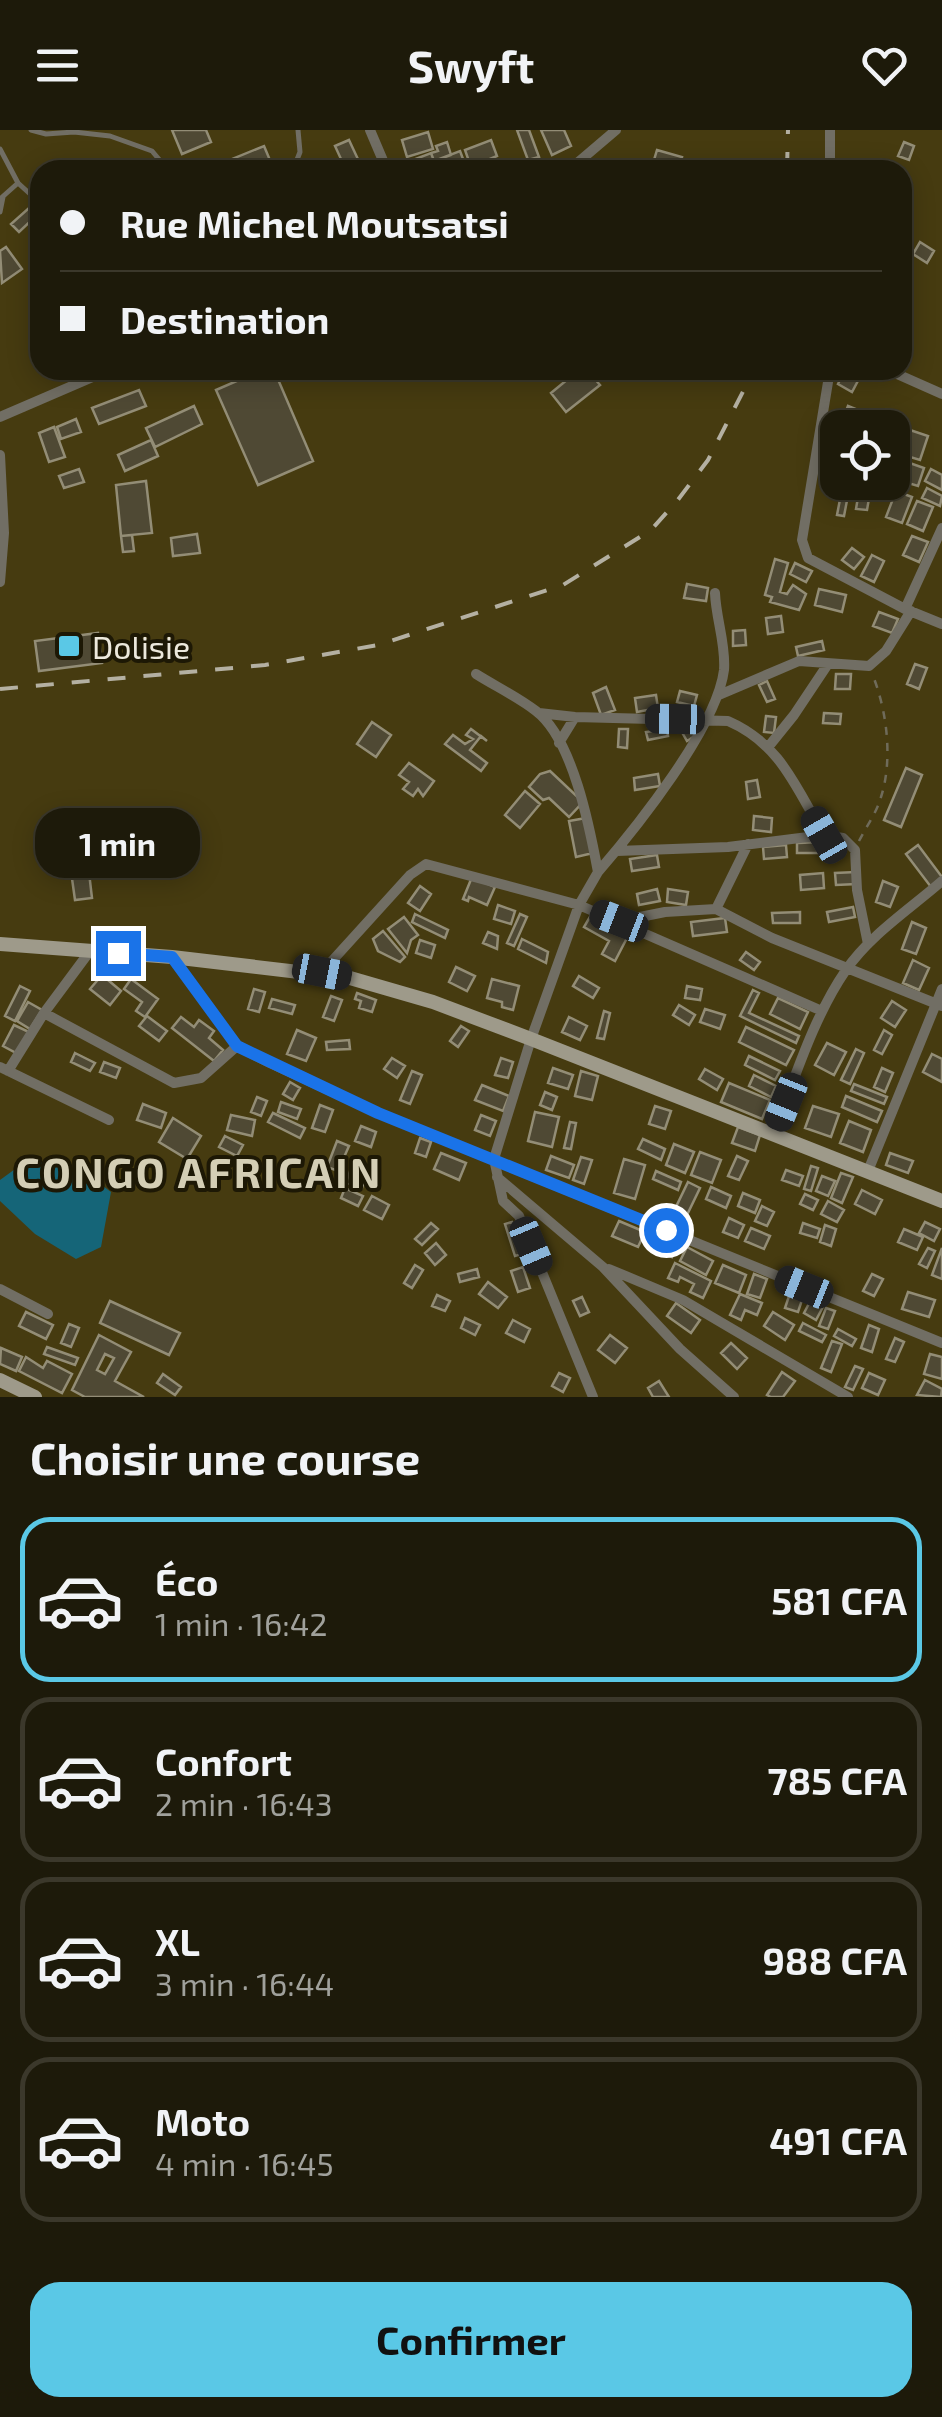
<!DOCTYPE html>
<html lang="fr">
<meta charset="utf-8">
<style>
:root{--surface:#1d1a0a;--page:#252313;--text:#f1f3f6;--muted:#a0a19c;--line:#3b382b;--accent:#5ac8e6}
body{margin:0;font-family:"Exo 2",sans-serif;background:var(--page);color:var(--text);height:100vh;display:flex;flex-direction:column;font-size:38px;white-space:nowrap}
*{box-sizing:border-box;margin:0}
p{font-size:32px;color:var(--muted)}
.icon{flex:none;width:55px;height:55px;fill:none;stroke:currentColor;stroke-width:2;stroke-linecap:round;stroke-linejoin:round}
.map{position:relative;height:1267px;overflow:hidden}
.details{display:flex;flex-direction:column;background:var(--surface);flex:1}
.details>*{flex:none}
.guide{position:absolute;left:30px;top:30px;width:882px;height:220px;border-radius:30px;box-shadow:0 5px 25px #0003,0 0 0 2px var(--line);display:grid;align-content:center;height:220px;padding:0 30px;background:var(--surface)}
.buttons{position:absolute;left:820px;top:280px;display:grid;gap:20px}
.buttons a{display:grid;place-items:center;width:90px;height:90px;border-radius:20px;background:var(--surface);box-shadow:0 5px 25px #0003,0 0 0 2px var(--line);font-size:50px}
.end{position:absolute;width:45px;height:45px;margin:-22px;border:12px solid #1a73e8;background:#fff;box-shadow:0 0 0 5px #fff}
.from{border-radius:50%}
.bubble{position:absolute;height:70px;border-radius:30px;background:var(--surface);box-shadow:0 5px 25px #0003,0 0 0 2px var(--line);font-size:32px;font-weight:700;line-height:70px;text-align:center}
.car{position:absolute;width:30px;height:60px;margin:-30px -15px;border-radius:12px;box-shadow:0 0 8px 2px #0007;background:linear-gradient(#222 24%,#8ab4d8 0 40%,#222 0 76%,#8ab4d8 0 86%,#222 0)}
.guide b{display:flex;align-items:center;gap:35px;height:95px;font-size:38px}
.guide b+b{border-top:2px solid var(--line)}
.guide i{width:25px;height:25px;background:var(--text)}
ul{padding:0;list-style:none}
li{display:flex;align-items:center;gap:30px;height:165px;margin:0 20px 15px;padding:0 10px;border:5px solid var(--line);border-radius:30px}
li div{flex:1}
li b{display:block;font-size:38px}
li em{font-style:normal;font-weight:700}
li.selected{border-color:var(--accent)}
li>.icon{width:90px;height:90px;stroke-width:1.5}
h2{padding:0 30px;font-size:45px;line-height:120px}
.primary-button{display:flex;gap:20px;margin-top:auto;padding:20px 30px}
.primary-button a{flex:1;height:115px;border-radius:30px;background:var(--accent);color:#111;font-size:40px;font-weight:700;line-height:115px;text-align:center}
header{display:flex;justify-content:space-between;align-items:center;height:130px;padding:0 30px;background:var(--surface);font-size:45px;font-weight:700}
.map>svg:first-child{display:block}
.green{fill:#463b10;fill-rule:evenodd}
.water{fill:#156578}
.building{fill:#4f4934;stroke:#938d76;stroke-width:2.5;fill-rule:evenodd}
.lines{fill:none;stroke-linecap:round;stroke-linejoin:round}
.path{stroke:#6f6b5a;stroke-width:2.5;stroke-dasharray:8 8;stroke-linecap:butt}
.lane{stroke:#716e64;stroke-width:5}
.street{stroke:#716e64;stroke-width:10}
.secondary{stroke:#9e9a8a;stroke-width:14}
.rail{stroke:#b4b0a2;stroke-width:4;stroke-dasharray:18 18;stroke-linecap:butt}
.route{stroke:#1a73e8;stroke-width:12}
.poi-dot{fill:#5ac8e6;stroke:#1d1805;stroke-width:4}
.labels{text-anchor:middle;dominant-baseline:central;stroke-width:8;stroke-linejoin:round;paint-order:stroke}
.poi-label{font-size:32px;fill:#ece8dc;stroke:#1d1805;text-anchor:start}
.district-label{font-size:42px;font-weight:bold;letter-spacing:2.5px;fill:#d4ceb5;stroke:#1d1805}
</style>
<header><svg class="icon" aria-label="menu" viewBox="0 0 24 24"><path d="M4 6h16M4 12h16M4 18h16"/></svg>Swyft<svg class="icon" aria-label="heart" viewBox="0 0 24 24"><path d="M12 20l-8-8c-3-5 5-10 8-4 3-6 11-1 8 4z"/></svg></header>
<div class="map">
<svg width="942" height="1267" viewBox="0 0 942 1267">
<rect width="100%" height="100%" fill="#27220e"/>
<path class="green" d="M0 0H942V1267H0ZM40 40H902V240H40ZM838 298H892V352H838Z"/>
<path class="water" d="M44 1032 95 1050 111 1062 101 1117 76 1129 35 1104 0 1071V1050L22 1034Z"/>
<path class="building" d="M172 0H206L211 12 182 24Z
M517 0H529L539 27 528 30Z
M541 0H564L571 16 552 25Z
M428 2 433 19 407 27 402 10Z
M349 10 363 40H346L335 16Z
M491 10 497 26 471 37 465 20Z
M447 12 451 25 434 31 431 23 438 21 436 16Z
M904 12 914 16 909 30 898 26Z
M264 16 272 35 259 40H216L215 36Z
M657 20 682 27 678 40H651Z
M460 21 466 37 437 40 434 31Z
M431 23 434 31 412 38 410 31Z
M866 30 867 40H845V31Z
M29 78 36 86 19 102 11 94Z
M920 112 934 121 927 133 913 124Z
M6 117 22 139 2 153 0 121Z
M262 240H274L313 331 258 355 216 260Z
M579 240H587L600 255 566 282 551 263Z
M845 240H853L852 242 860 247 852 262 838 254Z
M139 260 146 276 99 294 92 278Z
M194 276 202 294 155 317 146 298Z
M848 276 863 282 856 298 841 294Z
M76 289 81 302 61 309 57 297Z
M54 297 65 327 49 332 39 303Z
M907 299 928 306 920 330 900 324Z
M151 310 158 326 125 341 118 325Z
M904 331 924 338 918 356 898 350Z
M79 339 84 352 64 358 59 346Z
M931 339 942 345V360L925 351Z
M146 351 152 403 121 406 116 355Z
M860 355 871 357 867 380 856 379Z
M927 358 942 366 940 376 922 368Z
M842 359 849 360 844 386 837 385Z
M896 361 912 367 902 393 886 387Z
M917 371 933 377 923 401 907 394Z
M197 404 200 423 173 426 171 408Z
M132 405 134 421 123 422 121 406Z
M912 406 928 412 919 432 903 425Z
M852 418 864 427 854 439 842 430Z
M872 425 884 431 874 452 861 446Z
M775 429 788 433 780 462 787 464 793 455 806 464 799 480 770 472 772 467 765 465Z
M795 433 812 441 806 452 790 444Z
M687 454 708 458 706 471 684 468Z
M819 459 846 465 842 482 815 475Z
M879 482 898 489 892 503 873 496Z
M781 486 783 502 768 504 766 488Z
M745 500 746 515 733 516V501Z
M98 503 102 533 39 541 35 511Z
M822 511 824 520 798 526 796 517Z
M915 534 927 538 919 559 907 554Z
M836 544H851L850 559H835Z
M767 551 775 569 767 572 759 555Z
M606 557 615 580 601 585 593 563Z
M680 561 697 565 694 576 677 572Z
M656 565 658 578 637 582 635 568Z
M824 583 841 584 840 594 823 593Z
M766 586 776 587 774 603 764 602Z
M689 591 698 604 687 611 679 597Z
M372 592 391 605 376 627 357 614Z
M471 599 487 611 481 606 470 620 487 633 481 641 445 614 453 605 465 614 473 609 466 605Z
M619 599H628L627 618 618 617Z
M667 599 668 606 648 610 646 602Z
M409 633 434 651 423 666 418 659 413 666 403 659 409 652 399 645Z
M906 638 922 645 901 697 884 690Z
M550 641 583 672 569 687 549 668 543 670 529 657 540 644Z
M658 644 660 656 635 660 634 648Z
M757 650 760 667 748 669 746 652Z
M525 661 540 674 520 698 505 685Z
M754 686 772 688 771 702 753 700Z
M586 688 593 723 576 727 569 691Z
M105 696 111 741 99 742 97 732 88 734 92 768 75 770 69 727 92 724 89 698Z
M828 712V723H797V713Z
M786 715 787 727 764 729 763 717Z
M918 715 942 747 931 757 906 724Z
M657 725 659 737 632 741 630 729Z
M856 742 857 754 836 755 835 743Z
M823 743 824 758 801 760 800 745Z
M472 747 495 757 487 775 469 767 468 771 463 769Z
M883 751 898 757 890 777 876 772Z
M420 756 431 764 420 781 408 773Z
M657 759 660 771 639 775 637 764Z
M668 759 688 762 686 775 667 772Z
M498 775 515 781 511 794 494 789Z
M853 777 855 787 829 792 827 782Z
M800 782V793H773L772 783Z
M415 784 448 800 445 808 412 792Z
M520 784 527 787 514 816 507 813Z
M591 785 628 806 615 831 602 824 609 811 584 797Z
M404 787 418 805 411 810 407 823 388 799Z
M725 788 727 802 693 806 691 792Z
M912 792 926 798 916 824 902 819Z
M383 801 405 827 400 832 378 821 373 809Z
M488 802 498 806 497 819 483 813Z
M522 809 548 822 546 833 518 819Z
M420 810 435 815 431 828 416 823Z
M746 822 760 832 754 840 740 830Z
M913 830 929 838 919 860 903 853Z
M456 837 475 846 467 861 449 852Z
M102 845 121 861 110 875 90 859Z
M579 846 599 858 593 868 573 856Z
M131 849 158 869 145 887 136 881 142 872 124 859Z
M492 849 519 856 513 880 502 877V872L487 868Z
M20 856 30 861 15 891 5 886Z
M687 856 702 859 700 870 685 868Z
M254 859 265 862 259 882 248 879Z
M753 860 759 863 749 883 799 906 796 913 740 886Z
M357 863 376 870 372 882 359 878 361 871 355 869Z
M331 866 342 870 334 891 323 887Z
M778 868 808 882 800 899 770 884Z
M272 869 295 875 292 884 269 878Z
M892 871 906 880 895 897 881 888Z
M28 872 42 880 30 899 17 891Z
M679 875 695 885 689 895 673 885Z
M705 879 725 885 720 899 700 892Z
M604 881 610 883 604 909 597 908Z
M147 886 167 901 159 911 139 896Z
M181 887 194 897 199 890 214 901 209 908 223 920 214 931 172 898Z
M569 887 587 896 580 910 562 902Z
M14 895 29 902 18 924 3 916Z
M461 896 469 901 458 917 450 911Z
M746 897 794 920 786 935 739 912Z
M297 900 316 908 306 931 287 924Z
M884 900 892 905 882 924 874 920Z
M349 910 350 919 327 920 326 912Z
M827 913 846 922 834 945 815 935Z
M856 919 864 923 850 954 841 950Z
M75 923 95 933 90 941 71 932Z
M932 924 942 929V952L923 942Z
M749 926 780 941 775 950 745 935Z
M392 928 405 936 397 948 384 939Z
M501 928 513 932 508 948 495 945Z
M104 932 120 938 116 948 100 942Z
M553 938 573 945 568 959 548 953Z
M882 938 893 943 885 962 874 957Z
M705 939 723 949 717 960 699 949Z
M412 941 422 945 410 974 400 970Z
M581 941 598 946 592 970 575 966Z
M754 945 776 956 771 967 749 956Z
M290 952 300 958 293 970 283 964Z
M729 953 770 970 762 989 721 972Z
M854 954 887 967 884 974 851 961Z
M482 955 509 966 503 981 475 970Z
M545 962 557 967 552 980 540 975Z
M846 966 882 981 877 992 842 977Z
M257 967 267 971 261 986 251 982Z
M281 972 301 979 297 989 278 982Z
M143 974 166 983 161 998 137 990Z
M320 975 333 980 325 1002 312 998Z
M655 976 671 981 665 999 649 994Z
M813 976 839 984 831 1007 805 998Z
M535 982 559 987 552 1017 528 1011Z
M273 983 305 998 300 1008 268 992Z
M231 985 255 990 252 1006 227 1000Z
M481 985 496 991 490 1006 475 1000Z
M173 988 201 1006 187 1029 159 1012Z
M849 991 871 1000 863 1022 840 1013Z
M570 992 576 993 571 1019 564 1018Z
M361 996 376 1002 371 1017 355 1011Z
M738 997 760 1005 755 1021 732 1013Z
M225 1006 243 1015 237 1026 219 1017Z
M420 1008 431 1012 426 1027 415 1023Z
M643 1009 665 1019 661 1030 638 1019Z
M337 1011 349 1016 338 1041 327 1037Z
M674 1014 694 1022 685 1043 666 1035Z
M700 1022 721 1030 712 1053 691 1045Z
M441 1023 466 1033 459 1050 434 1039Z
M890 1023 913 1031 908 1043 886 1035Z
M551 1026 574 1035 569 1048 546 1040Z
M737 1026 748 1031 739 1050 728 1046Z
M581 1027 592 1030 584 1054 573 1050Z
M624 1029 645 1035 635 1069 614 1063Z
M811 1036 818 1038 811 1061 804 1059Z
M351 1038 367 1043 362 1058 346 1053Z
M786 1040 803 1046 799 1056 782 1050Z
M656 1041 681 1052 678 1060 653 1049Z
M841 1043 853 1047 842 1073 831 1068Z
M822 1046 835 1051 828 1066 816 1061Z
M688 1052 700 1058 686 1087 674 1081Z
M711 1057 731 1066 726 1078 706 1069Z
M345 1058 363 1066 358 1076 341 1068Z
M862 1060 882 1070 875 1084 855 1074Z
M743 1063 760 1070 755 1083 738 1076Z
M805 1064 818 1070 813 1080 800 1074Z
M372 1066 389 1075 382 1089 364 1080Z
M828 1071 844 1080 837 1092 821 1084Z
M762 1076 774 1082 767 1096 755 1091Z
M729 1088 744 1095 738 1108 723 1102Z
M619 1091 645 1102 638 1117 612 1106Z
M512 1092 522 1124 515 1126 505 1094Z
M925 1092 940 1099 934 1111 919 1103Z
M431 1093 438 1099 422 1115 415 1109Z
M803 1093 820 1099 817 1108 800 1103Z
M825 1095 836 1099 831 1116 820 1112Z
M751 1098 770 1106 764 1119 745 1111Z
M904 1099 923 1107 917 1120 898 1112Z
M665 1108 678 1115 672 1127 659 1121Z
M436 1113 446 1125 435 1135 425 1123Z
M687 1117 713 1131 706 1145 680 1131Z
M928 1118 935 1121 927 1138 919 1134Z
M942 1118V1149L932 1145Z
M675 1133 711 1151 703 1168 690 1162 694 1154 680 1147 678 1152 668 1148Z
M415 1135 423 1140 412 1158 404 1153Z
M723 1135 746 1145 739 1163 715 1153Z
M523 1137 530 1158 518 1162 511 1141Z
M477 1139 479 1147 460 1152 458 1144Z
M754 1144 767 1149 760 1168 747 1164Z
M872 1144 883 1149 874 1166 863 1161Z
M488 1152 507 1167 498 1178 479 1164Z
M791 1160 804 1164 798 1182 785 1178Z
M908 1162 935 1170 929 1187 902 1179Z
M740 1164 762 1173 757 1185 745 1180 741 1190 730 1185Z
M437 1165 450 1171 445 1181 432 1176Z
M813 1166 825 1173 816 1190 804 1183Z
M582 1167 589 1182 580 1186 573 1171Z
M110 1171 180 1203 169 1225 100 1193Z
M676 1173 700 1190 691 1203 667 1186Z
M826 1178 835 1181 828 1199 819 1196Z
M26 1182 53 1195 46 1209 19 1196Z
M773 1182 794 1195 785 1210 764 1196Z
M465 1188 480 1195 475 1205 461 1198Z
M513 1190 530 1199 524 1212 506 1203Z
M803 1193 826 1205 822 1212 799 1201Z
M69 1194 79 1198 71 1217 61 1213Z
M869 1195 879 1199 872 1222 861 1218Z
M838 1199 856 1209 852 1216 834 1206Z
M99 1205 131 1222 115 1251 144 1267H85L72 1260ZM105 1224 114 1228 105 1244 97 1240Z
M610 1205 627 1218 615 1233 598 1220Z
M895 1208 904 1212 895 1232 886 1229Z
M832 1211 842 1214 831 1242 821 1238Z
M731 1213 747 1228 737 1239 721 1223Z
M47 1217 78 1228 75 1235 44 1224Z
M1 1218 22 1227 16 1241 0 1234Z
M930 1224 942 1227V1249L924 1244Z
M26 1227 43 1238 47 1231 72 1244 62 1263 19 1241Z
M855 1236 863 1239 853 1260 845 1257Z
M782 1242 795 1251 783 1267H771L767 1265Z
M559 1243 570 1248 563 1262 552 1256Z
M869 1243 885 1250 878 1265 862 1258Z
M163 1244 181 1257 175 1265 157 1253Z
M925 1250 942 1259 941 1267 917 1265Z
M659 1251 669 1267H653L648 1258Z"/>
<g class="lines">
<path class="path" d="M859 711C866 697 877 682 881 667 893 630 887 581 873 546"/>
<path class="lane" d="M31 0 46 4 74 2 110 6 152 21 168 40
M0 19 18 53 40 73
M293 40 300 22 298 0
M0 69 18 53
M0 82 3 67"/>
<path class="street" d="M370 0 387 40
M830 0V40
M569 40 616 0
M830 240 802 410 808 428 905 479 942 494
M888 240 942 264
M0 287 109 240
M0 325 4 403 0 452
M905 479 942 398
M476 544C495 556 518 567 536 581 573 609 590 699 598 742L579 775 531 909 494 1029 503 1071 519 1086 593 1267
M719 565 799 531 869 536 886 521 911 481
M539 583 575 587 728 591C781 614 796 658 824 705L843 708 855 720 857 760 868 814
M559 613 575 587
M769 616 794 585 828 534
M617 721 728 717 824 705
M598 742C636 698 717 597 724 540 726 514 716 489 715 463
M716 779 748 714
M620 791 665 782 716 779 772 808 942 876
M172 827 237 916 270 933 378 983 942 1213
M322 842 410 745 426 734 579 775 822 881
M44 883 174 953 201 948 237 916
M0 937 109 990
M8 941 44 883 90 821
M774 1002C795 948 813 888 846 840 870 805 910 779 942 751
M868 1041 942 859
M497 1047 603 1137 680 1219 734 1267
M609 1139 683 1170 848 1267
M0 1159 48 1184"/>
<path class="secondary" d="M0 814 172 827 350 848 433 872 531 909 942 1071
M0 1250 35 1267"/>
<path class="rail" d="M787 40 788 0
M0 559 265 535 378 515 563 455 651 400 677 371 708 330 754 240"/>
</g>
<g class="lines">
<path class="route" d="M118 823 172 827 237 916 378 983 666 1100"/>
</g>
<rect class="poi-dot" x="57" y="504" width="24" height="24" rx="5"/>
<g class="labels">
<g class="poi-label">
<text x="92" y="516">Dolisie</text>
</g>
<g class="district-label">
<text x="199" y="1041">CONGO AFRICAIN</text>
</g>
</g>
</svg>
<div class="buttons">
<a><svg class="icon" aria-label="locate" viewBox="0 0 24 24"><circle cx="12" cy="12" r="6"/><path d="M12 2v4M12 18v4M2 12h4M18 12h4"/></svg></a>
</div>
<i class="end from" style="left:666px;top:1100px"></i>
<i class="end" style="left:118px;top:823px"></i>
<div class="bubble" style="left:35px;top:678px;width:165px">1 min</div>
<i class="car" style="left:675px;top:589px;rotate:271deg"></i>
<i class="car" style="left:824px;top:705px;rotate:330deg"></i>
<i class="car" style="left:619px;top:791px;rotate:291deg"></i>
<i class="car" style="left:322px;top:842px;rotate:101deg"></i>
<i class="car" style="left:786px;top:972px;rotate:202deg"></i>
<i class="car" style="left:531px;top:1116px;rotate:157deg"></i>
<i class="car" style="left:804px;top:1157px;rotate:292deg"></i>
<div class="guide">
<b><i class="from"></i>Rue Michel Moutsatsi</b>
<b><i></i>Destination</b>
</div>
</div>
<section class="details">
<h2>Choisir une course</h2>
<ul>
<li class="selected"><svg class="icon" aria-label="car" viewBox="0 0 24 24"><path d="M5 17H2v-5l4-1 3-4h7l3 4 3 1v5h-3M9 17h6M6 11h13"/><circle cx="7" cy="17" r="2"/><circle cx="17" cy="17" r="2"/></svg><div><b>Éco</b><p>1 min · 16:42</p></div><em>581 CFA</em></li>
<li><svg class="icon" aria-label="car" viewBox="0 0 24 24"><path d="M5 17H2v-5l4-1 3-4h7l3 4 3 1v5h-3M9 17h6M6 11h13"/><circle cx="7" cy="17" r="2"/><circle cx="17" cy="17" r="2"/></svg><div><b>Confort</b><p>2 min · 16:43</p></div><em>785 CFA</em></li>
<li><svg class="icon" aria-label="car" viewBox="0 0 24 24"><path d="M5 17H2v-5l4-1 3-4h7l3 4 3 1v5h-3M9 17h6M6 11h13"/><circle cx="7" cy="17" r="2"/><circle cx="17" cy="17" r="2"/></svg><div><b>XL</b><p>3 min · 16:44</p></div><em>988 CFA</em></li>
<li><svg class="icon" aria-label="car" viewBox="0 0 24 24"><path d="M5 17H2v-5l4-1 3-4h7l3 4 3 1v5h-3M9 17h6M6 11h13"/><circle cx="7" cy="17" r="2"/><circle cx="17" cy="17" r="2"/></svg><div><b>Moto</b><p>4 min · 16:45</p></div><em>491 CFA</em></li>
</ul>
<div class="primary-button"><a>Confirmer</a></div>
</section>
